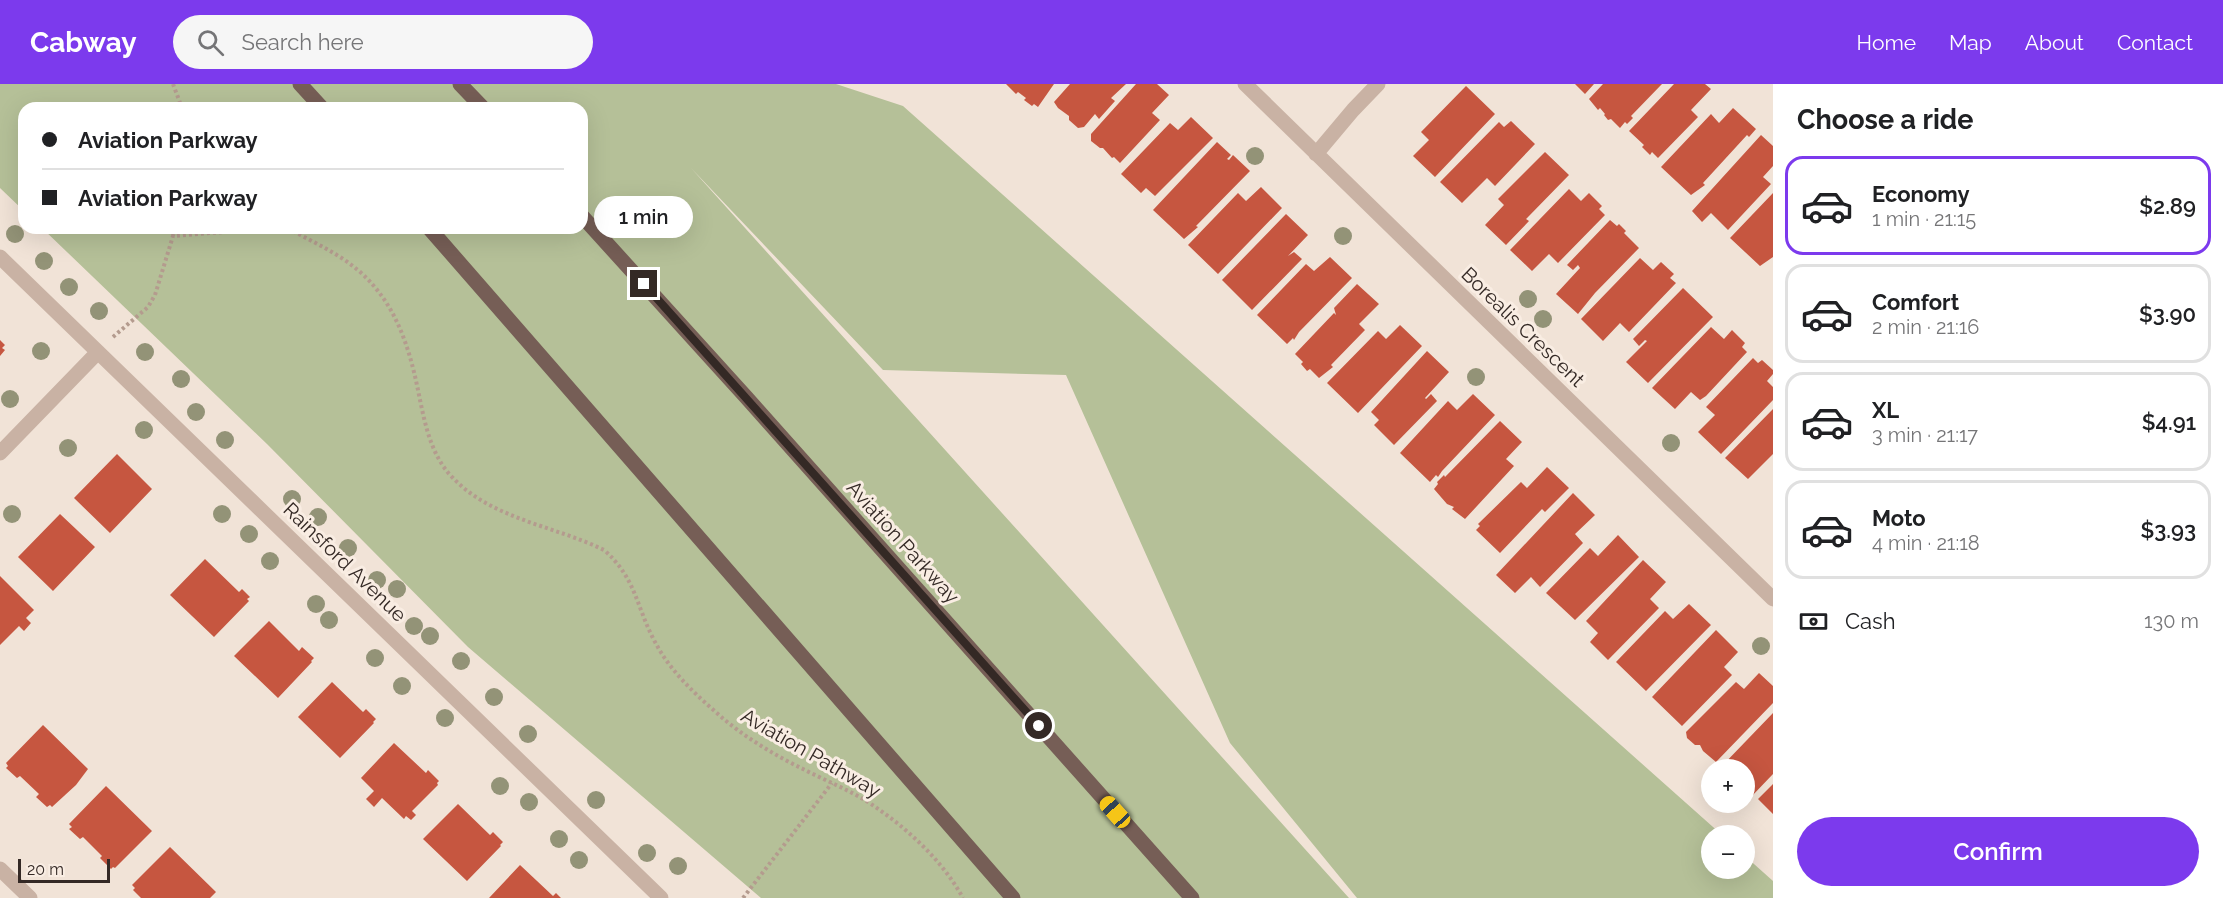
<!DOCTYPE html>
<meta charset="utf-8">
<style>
:root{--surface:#fff;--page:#f6f6f6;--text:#202124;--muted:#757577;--line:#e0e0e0;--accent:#7c3aed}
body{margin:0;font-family:Raleway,sans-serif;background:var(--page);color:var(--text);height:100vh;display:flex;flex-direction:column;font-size:22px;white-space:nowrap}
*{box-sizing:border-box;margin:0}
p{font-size:20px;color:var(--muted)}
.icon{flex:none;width:33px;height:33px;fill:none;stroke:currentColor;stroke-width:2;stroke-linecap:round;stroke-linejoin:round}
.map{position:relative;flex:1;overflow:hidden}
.drawer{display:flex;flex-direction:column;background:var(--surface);width:450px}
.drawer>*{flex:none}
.guide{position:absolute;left:18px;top:18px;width:570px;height:132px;border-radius:18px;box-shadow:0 6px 24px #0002;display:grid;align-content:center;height:132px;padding:0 24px;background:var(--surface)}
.fabs{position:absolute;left:1701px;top:675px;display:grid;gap:12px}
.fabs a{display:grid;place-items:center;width:54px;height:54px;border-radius:50%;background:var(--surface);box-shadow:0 6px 24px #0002;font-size:30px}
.scale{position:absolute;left:18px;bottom:15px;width:92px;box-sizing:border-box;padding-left:6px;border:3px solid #342925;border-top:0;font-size:16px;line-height:21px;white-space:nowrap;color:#342925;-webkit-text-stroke:4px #f9ede3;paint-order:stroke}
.end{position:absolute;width:27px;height:27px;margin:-14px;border:8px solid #342925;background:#fff;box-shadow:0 0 0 3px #fff}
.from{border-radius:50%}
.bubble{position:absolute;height:42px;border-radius:21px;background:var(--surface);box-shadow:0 6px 24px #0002;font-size:20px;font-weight:600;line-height:42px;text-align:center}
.car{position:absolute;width:18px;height:36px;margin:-18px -9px;border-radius:8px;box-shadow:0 0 4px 2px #0007;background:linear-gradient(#f5c518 24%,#345 0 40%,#f5c518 0 76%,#345 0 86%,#f5c518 0)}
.guide b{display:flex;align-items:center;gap:21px;height:57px;font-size:22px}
.guide b+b{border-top:2px solid var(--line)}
.guide i{width:15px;height:15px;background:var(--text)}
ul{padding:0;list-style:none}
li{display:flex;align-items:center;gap:18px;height:99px;margin:0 12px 9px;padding:0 12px;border:3px solid var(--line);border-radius:18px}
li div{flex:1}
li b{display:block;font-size:22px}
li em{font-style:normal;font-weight:600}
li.current{border-color:var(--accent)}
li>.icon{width:54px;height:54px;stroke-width:1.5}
h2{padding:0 24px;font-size:27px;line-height:72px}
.pay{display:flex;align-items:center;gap:15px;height:66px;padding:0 24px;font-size:22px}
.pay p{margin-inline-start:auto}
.action{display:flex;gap:12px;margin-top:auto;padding:12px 24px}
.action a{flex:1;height:69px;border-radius:36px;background:var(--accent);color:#fff;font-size:24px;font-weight:600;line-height:69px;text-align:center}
header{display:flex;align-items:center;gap:36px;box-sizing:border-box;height:84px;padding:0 30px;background:var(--accent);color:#fff}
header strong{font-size:28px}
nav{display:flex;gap:33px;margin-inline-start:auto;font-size:21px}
.search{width:420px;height:54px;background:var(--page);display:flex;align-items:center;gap:15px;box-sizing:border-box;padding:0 21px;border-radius:33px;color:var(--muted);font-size:22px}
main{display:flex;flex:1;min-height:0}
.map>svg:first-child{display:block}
.green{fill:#b5c098}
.building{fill:#c65640}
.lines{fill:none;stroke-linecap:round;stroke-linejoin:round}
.path{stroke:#b49b8e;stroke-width:4;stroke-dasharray:3 3;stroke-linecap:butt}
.minor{stroke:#c9b2a4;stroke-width:15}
.tertiary{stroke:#c9b2a4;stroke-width:15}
.primary{stroke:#765e56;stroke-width:15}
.tree{fill:#939377}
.route{stroke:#342925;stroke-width:8}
.labels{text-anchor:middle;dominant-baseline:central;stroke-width:6;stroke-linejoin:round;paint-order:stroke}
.street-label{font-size:20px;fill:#342925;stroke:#f9ede3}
</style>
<header>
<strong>Cabway</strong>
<div class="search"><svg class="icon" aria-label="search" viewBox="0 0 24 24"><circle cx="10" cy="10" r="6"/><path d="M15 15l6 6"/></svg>Search here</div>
<nav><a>Home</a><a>Map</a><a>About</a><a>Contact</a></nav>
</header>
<main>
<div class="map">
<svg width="1773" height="814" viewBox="0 0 1773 814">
<rect width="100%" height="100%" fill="#f1e3d7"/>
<path class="green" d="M0 0H836L903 22 1722 751 1712 752V784H1744L1745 772 1773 797V814H1357L1230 659 1066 291 883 286 691 84 1349 814H761L468 563 267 360 42 144H582V24H24V127L0 104Z"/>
<path class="building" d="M1006 0H1054L1038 23 1034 20 1032 22 1024 16 1026 14 1018 8 1016 10Z
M1070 0H1126L1111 14 1115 17 1099 35 1095 30 1084 43 1078 44 1069 36V32L1058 24 1054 18Z
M1136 0H1157L1169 11 1152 29 1160 36 1120 79 1114 73 1112 74 1103 64H1100L1091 57V50Z
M1575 0H1594L1585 10Z
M1603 0H1662L1631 32 1633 34 1627 40 1625 38 1620 44 1611 35 1608 36 1604 31 1605 30 1600 24 1598 26 1589 15Z
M1674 0H1705L1711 5 1691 26 1698 33 1658 74 1652 68 1650 71 1642 63 1644 61 1629 47Z
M1466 2 1495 30 1435 93 1413 72 1429 56 1421 48Z
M1733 24 1756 45 1749 53 1747 51 1703 99 1705 101 1691 111 1661 83 1711 30 1719 39Z
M1191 33 1213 54 1155 112 1146 104 1141 109 1121 90 1170 39 1178 46Z
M1511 37 1535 60 1495 102 1487 94 1462 119 1440 98 1499 38 1504 43Z
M1761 51 1773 62V82L1763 93 1771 100 1728 146 1711 129 1702 138 1692 127Z
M1217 58 1231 71 1227 75 1229 76 1233 71 1250 87 1196 142 1198 143 1184 155 1153 126Z
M1545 68 1569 91 1529 132 1526 135 1529 137 1506 161 1485 141 1504 121 1498 115Z
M1261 103 1282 124 1218 190 1188 161 1238 109 1246 117Z
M1569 105 1581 117 1589 109 1602 122 1599 125 1605 131 1558 179 1549 170 1532 187 1510 166Z
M1773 109V173L1760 182 1730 154Z
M1286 130 1308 151 1288 172 1294 168 1302 175 1252 226 1222 196Z
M1610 136 1617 142 1619 140 1626 147 1624 149 1639 164 1595 209 1578 230 1556 210 1580 184 1578 181 1573 186 1567 181Z
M1330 173 1352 194 1299 248 1294 256 1293 254 1287 260 1257 231 1306 180 1314 187Z
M1640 174 1653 186 1661 178 1674 190 1670 194 1676 199 1629 248 1620 239 1603 257 1581 235Z
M1357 200 1379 220 1359 240 1365 246 1331 281 1333 283 1319 294 1310 285 1307 287 1301 280 1303 278 1295 270 1334 229 1336 231 1334 224Z
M1683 204 1713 233 1648 299 1626 278 1647 257 1645 256 1639 262 1633 255Z
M1400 241 1422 262 1358 329 1327 299 1378 247 1386 255Z
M1711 243 1724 255 1732 246 1745 259 1742 263 1747 268 1706 312 1700 316 1691 308 1675 325 1652 304Z
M0 256 5 261 2 264 5 266 0 272Z
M1427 267 1449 288 1425 314 1426 315 1431 310 1437 317 1394 361 1374 341 1379 336 1371 328Z
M1753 274 1758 279 1762 276 1773 286V290L1767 297 1773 303V316L1721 370 1698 348 1715 331 1706 323Z
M1473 310 1495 331 1442 387 1438 393 1436 391 1430 398 1400 369 1448 317 1457 326Z
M1773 325V370L1748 395 1725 374Z
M1500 337 1522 358 1506 375 1514 382 1465 435 1452 425 1454 423 1447 420 1434 405 1438 400 1437 398 1444 391 1445 393Z
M117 370 152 405 110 449 74 414Z
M1547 383 1569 404 1545 428 1542 425 1500 469 1476 446 1480 442 1478 440 1521 398 1527 404Z
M1573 409 1595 431 1575 450 1583 459 1540 503 1531 493 1515 509 1496 491Z
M60 430 95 463 53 507 18 473Z
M1618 451 1639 473 1575 536 1546 509 1590 464 1598 472Z
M205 475 239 508 242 505 250 513 247 515 249 517 214 553 170 511Z
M1643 476 1666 498 1650 515 1659 524 1608 576 1590 558 1598 549 1586 537Z
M0 492 34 526 26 534 31 539 24 547 19 542 0 561Z
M1689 520 1711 541 1646 607 1616 578 1665 527 1673 535Z
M269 537 299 567 302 563 314 574 311 577 312 578 278 614 234 572Z
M1716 546 1738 568 1724 583 1732 591 1682 642 1652 613Z
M1759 589 1773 602V619L1716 678 1703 667 1700 661H1695L1687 654 1686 648 1736 598 1744 605Z
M332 598 363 628 366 625 376 635 373 638 374 639 340 674 298 633Z
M1773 629V690L1751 713 1744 710V686H1722L1720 684Z
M43 641 88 685 76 701 52 723 50 721 47 723 36 713 39 710 20 692 17 694 6 684 8 682 6 679Z
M394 659 426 689 428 686 439 697 437 699 438 701 412 727 416 731 411 736 406 732 404 735 382 714 374 723 366 715 374 707 361 694Z
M1773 700V730L1758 715Z
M106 702 152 747 115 784 113 783 111 785 100 774 102 772 83 753 80 755 69 745 72 743 69 740Z
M458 720 490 751 493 748 503 758 500 761 501 762 467 797 423 755Z
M170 763 216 808 210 814H141L133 806 135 804 132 801Z
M520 781 553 812 556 809 561 814H489Z"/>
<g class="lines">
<path class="path" d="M173 0 182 24
M174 144 173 152 275 144
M288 144C305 154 323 162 340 173 391 205 408 255 419 311 425 340 431 372 453 394 492 435 555 442 604 466 636 494 636 522 654 556 669 586 694 609 719 631 743 652 774 671 803 685 826 697 850 706 871 720 907 744 942 776 963 814
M113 253 148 223 155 211 173 152
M743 814 832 699"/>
<path class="minor" d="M1245 0 1773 515
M1316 70 1353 26 1378 0
M0 173 661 814
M0 369 98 268"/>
<path class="tertiary" d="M0 785 30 814"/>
<path class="primary" d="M300 0 322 24
M460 0 483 24
M582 132 746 313 1192 814
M429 144 1013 814"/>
</g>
<g class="tree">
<circle cx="1255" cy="72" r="9"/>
<circle cx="15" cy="150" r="9"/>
<circle cx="1343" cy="152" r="9"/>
<circle cx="44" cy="177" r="9"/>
<circle cx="69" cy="203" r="9"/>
<circle cx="1528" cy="215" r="9"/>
<circle cx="99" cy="227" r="9"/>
<circle cx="1543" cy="235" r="9"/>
<circle cx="41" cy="267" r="9"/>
<circle cx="145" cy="268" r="9"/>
<circle cx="1476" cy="293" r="9"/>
<circle cx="181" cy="295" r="9"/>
<circle cx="10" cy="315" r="9"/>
<circle cx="196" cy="328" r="9"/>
<circle cx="144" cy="346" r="9"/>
<circle cx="225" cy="356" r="9"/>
<circle cx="1671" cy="359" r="9"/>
<circle cx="68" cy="364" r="9"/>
<circle cx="292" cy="415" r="9"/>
<circle cx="12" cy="430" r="9"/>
<circle cx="222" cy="430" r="9"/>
<circle cx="318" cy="433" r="9"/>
<circle cx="249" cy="450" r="9"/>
<circle cx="348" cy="464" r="9"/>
<circle cx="270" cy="477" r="9"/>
<circle cx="377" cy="496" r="9"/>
<circle cx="397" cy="505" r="9"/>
<circle cx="316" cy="520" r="9"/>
<circle cx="329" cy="536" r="9"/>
<circle cx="414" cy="542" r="9"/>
<circle cx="430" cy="552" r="9"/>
<circle cx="1761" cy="562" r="9"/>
<circle cx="375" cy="574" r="9"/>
<circle cx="461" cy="577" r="9"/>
<circle cx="402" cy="602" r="9"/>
<circle cx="494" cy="613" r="9"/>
<circle cx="445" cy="634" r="9"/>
<circle cx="528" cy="650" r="9"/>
<circle cx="500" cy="702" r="9"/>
<circle cx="596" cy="716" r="9"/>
<circle cx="529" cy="718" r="9"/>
<circle cx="559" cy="755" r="9"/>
<circle cx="647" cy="769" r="9"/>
<circle cx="579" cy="776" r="9"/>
<circle cx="678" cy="782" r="9"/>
</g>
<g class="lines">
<path class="route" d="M644 200 1039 642"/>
</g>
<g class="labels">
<g class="street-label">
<text transform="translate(1523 243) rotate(44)">Borealis Crescent</text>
<text transform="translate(903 458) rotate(48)">Aviation Parkway</text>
<text transform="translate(345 478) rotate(44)">Rainsford Avenue</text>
<text transform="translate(811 669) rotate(30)">Aviation Pathway</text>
</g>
</g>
</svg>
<div class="fabs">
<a>+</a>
<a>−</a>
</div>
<div class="scale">20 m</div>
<i class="end from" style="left:1039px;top:642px"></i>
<i class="end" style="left:644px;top:200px"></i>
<div class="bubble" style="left:594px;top:112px;width:99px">1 min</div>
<i class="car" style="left:1115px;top:728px;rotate:318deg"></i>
<div class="guide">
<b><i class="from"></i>Aviation Parkway</b>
<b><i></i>Aviation Parkway</b>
</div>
</div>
<section class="drawer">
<h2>Choose a ride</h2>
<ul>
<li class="current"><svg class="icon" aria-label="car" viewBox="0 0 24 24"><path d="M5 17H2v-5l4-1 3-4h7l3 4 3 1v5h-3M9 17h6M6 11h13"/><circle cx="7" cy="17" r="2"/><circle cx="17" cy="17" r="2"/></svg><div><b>Economy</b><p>1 min · 21:15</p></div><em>$2.89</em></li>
<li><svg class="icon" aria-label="car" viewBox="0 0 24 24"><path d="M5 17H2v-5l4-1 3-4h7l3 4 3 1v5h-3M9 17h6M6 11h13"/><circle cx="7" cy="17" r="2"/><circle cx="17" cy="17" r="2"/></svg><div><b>Comfort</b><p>2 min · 21:16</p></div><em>$3.90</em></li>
<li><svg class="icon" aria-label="car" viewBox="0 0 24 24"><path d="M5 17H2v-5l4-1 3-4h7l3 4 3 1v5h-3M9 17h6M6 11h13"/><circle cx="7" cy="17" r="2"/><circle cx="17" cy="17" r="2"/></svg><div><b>XL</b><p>3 min · 21:17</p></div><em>$4.91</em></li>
<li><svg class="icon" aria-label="car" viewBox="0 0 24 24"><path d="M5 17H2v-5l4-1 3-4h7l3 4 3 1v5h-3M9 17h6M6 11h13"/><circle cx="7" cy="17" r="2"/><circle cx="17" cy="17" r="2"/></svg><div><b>Moto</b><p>4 min · 21:18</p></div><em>$3.93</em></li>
</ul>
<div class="pay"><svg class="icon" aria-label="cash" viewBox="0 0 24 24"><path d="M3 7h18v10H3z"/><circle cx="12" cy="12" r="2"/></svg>Cash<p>130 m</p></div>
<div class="action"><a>Confirm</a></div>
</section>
</main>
